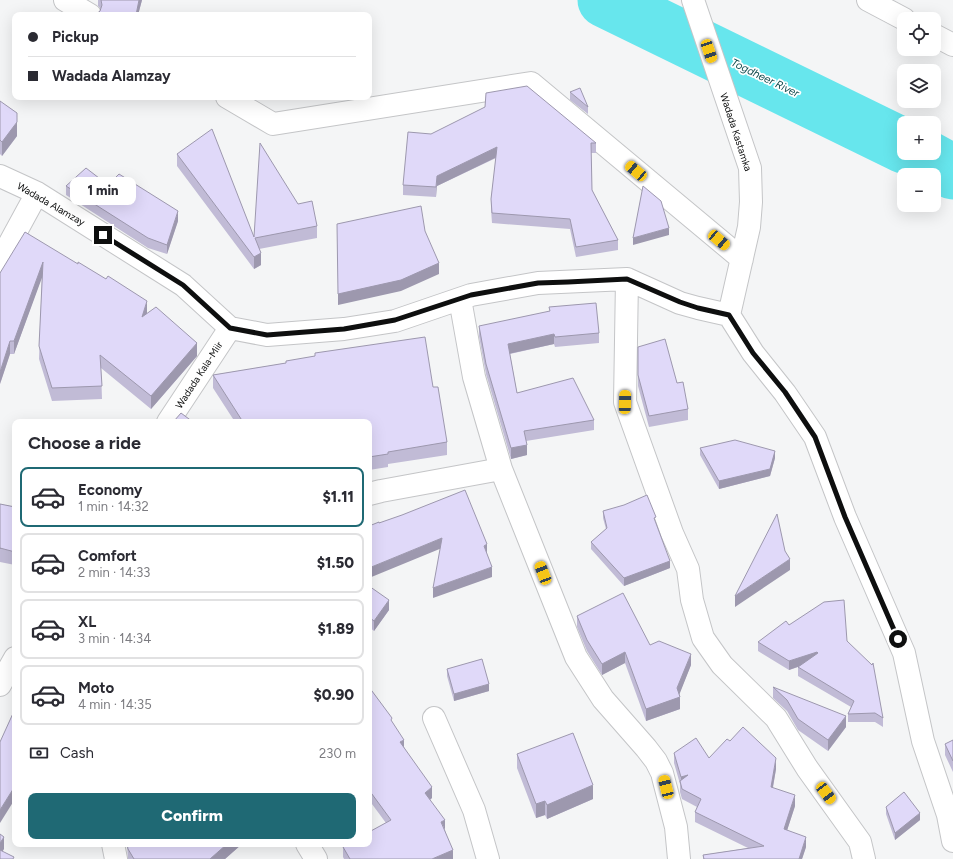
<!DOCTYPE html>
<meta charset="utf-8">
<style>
:root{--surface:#fff;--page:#f2f2f3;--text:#2b2b33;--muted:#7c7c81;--line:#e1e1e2;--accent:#1f6974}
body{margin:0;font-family:Figtree,sans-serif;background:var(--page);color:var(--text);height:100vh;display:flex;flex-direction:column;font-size:15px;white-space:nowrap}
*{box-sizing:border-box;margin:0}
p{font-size:13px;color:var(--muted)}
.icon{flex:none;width:22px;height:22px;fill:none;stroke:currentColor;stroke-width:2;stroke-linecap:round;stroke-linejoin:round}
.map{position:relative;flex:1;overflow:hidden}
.drawer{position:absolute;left:12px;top:419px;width:360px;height:428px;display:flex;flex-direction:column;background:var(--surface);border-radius:8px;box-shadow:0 4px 16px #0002}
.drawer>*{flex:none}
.top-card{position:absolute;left:12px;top:12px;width:360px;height:88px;border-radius:8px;box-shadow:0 4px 16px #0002;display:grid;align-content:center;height:88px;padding:0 16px;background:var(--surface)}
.buttons{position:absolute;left:897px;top:12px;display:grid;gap:8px}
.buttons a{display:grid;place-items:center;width:44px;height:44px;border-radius:8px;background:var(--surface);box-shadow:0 4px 16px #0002;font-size:20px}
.end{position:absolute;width:18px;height:18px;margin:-9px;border:5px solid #0e0f0f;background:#fff;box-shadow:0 0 0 2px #fff}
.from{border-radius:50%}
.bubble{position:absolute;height:28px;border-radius:8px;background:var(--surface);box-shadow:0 4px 16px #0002;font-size:13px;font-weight:800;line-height:28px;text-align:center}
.car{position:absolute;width:12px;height:24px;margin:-12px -6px;border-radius:5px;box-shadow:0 0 3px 1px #0007;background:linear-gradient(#f5c518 24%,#345 0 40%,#f5c518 0 76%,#345 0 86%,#f5c518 0)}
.top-card b{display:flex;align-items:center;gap:14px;height:38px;font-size:15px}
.top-card b+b{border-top:1px solid var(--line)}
.top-card i{width:10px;height:10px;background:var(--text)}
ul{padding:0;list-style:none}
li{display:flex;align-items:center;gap:12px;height:60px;margin:0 8px 6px;padding:0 8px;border:2px solid var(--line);border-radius:8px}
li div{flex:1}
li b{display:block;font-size:15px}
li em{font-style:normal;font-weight:800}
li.current{border-color:var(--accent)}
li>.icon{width:36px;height:36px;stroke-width:1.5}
h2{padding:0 16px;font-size:18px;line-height:48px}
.pay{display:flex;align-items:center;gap:10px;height:44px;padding:0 16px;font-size:15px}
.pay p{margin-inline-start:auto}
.action{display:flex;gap:8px;margin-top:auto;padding:8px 16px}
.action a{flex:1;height:46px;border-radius:8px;background:var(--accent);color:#fff;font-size:16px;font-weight:800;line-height:46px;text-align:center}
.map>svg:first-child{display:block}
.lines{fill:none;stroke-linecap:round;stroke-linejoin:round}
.river{stroke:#67e6ed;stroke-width:55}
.minor-casing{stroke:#c4c5c7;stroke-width:24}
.minor{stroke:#fff;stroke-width:22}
.wall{fill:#c1bbd6}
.shaded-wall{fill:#9d98ae}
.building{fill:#e0d9f9;stroke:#9d98ae}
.route{stroke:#0e0f0f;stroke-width:5}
.labels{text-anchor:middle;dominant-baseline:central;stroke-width:3.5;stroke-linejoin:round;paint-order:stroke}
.street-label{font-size:10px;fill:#0e0f0f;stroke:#fff}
.water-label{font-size:11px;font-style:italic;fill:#104a4d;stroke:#fff}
</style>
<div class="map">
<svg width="953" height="859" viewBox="0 0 953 859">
<rect width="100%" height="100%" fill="#f4f5f6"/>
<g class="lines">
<path class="river" d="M605 0 904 146
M918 153 953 172"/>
<defs>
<path id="minor" d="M65 0 90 15
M693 0 750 168 751 202 749 227 729 315
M868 0 904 19
M934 35 953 45
M227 97 273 124 531 83 742 259
M0 176 37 193 183 285 230 328 267 335 344 329 395 321 471 295 538 283 627 279 680 303 698 308 729 315
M0 261 37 193
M627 279 625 402 672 533 688 569 692 600 703 638 722 665 776 718 807 768 860 842 864 859
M460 299 474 377 501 469 576 657 603 699 646 748 656 761 662 773 676 827 679 859
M729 315 753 353 785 393 815 437 845 517 904 653 923 741 948 815 953 841
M168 422 230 328
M369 494 381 491 501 469
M0 685 15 658
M434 718 474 810 488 859
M113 844 116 859
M307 844 316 859"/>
</defs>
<use href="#minor" class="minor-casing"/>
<use href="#minor" class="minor"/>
</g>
<path class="wall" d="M98 0H142L138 15H95L100 11 101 9 98 6Z
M570 92 588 107V114L570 100Z
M0 101 17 136 2 156 0 154Z
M431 134 596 143V153H591L592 190 618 240V250L576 257 570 229 492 223 491 209V199L496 158 437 186 436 197 403 195V185Z
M177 154 254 237 298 204 317 226V238L259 249 261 265 254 269 177 166Z
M66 186 178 221 167 254 148 248 66 195Z
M25 232 147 314 197 356 151 409 101 368 102 399 52 401 39 359 42 276 14 354H10L0 384Z
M479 326 599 333V343L555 347 554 344 510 354 517 393 594 420V430L526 441 527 455 511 459 486 374 479 336Z
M638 347 677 383 688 409V420L649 427 638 386Z
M315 353 433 387 447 442V455L388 464V467L369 470V422H235L213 388V375L286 363 315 356Z
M700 448 775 458 770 476 719 489 700 455Z
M0 504 15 507V565L0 562Z
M603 511 656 523 670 568 624 586 591 549V542L606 529 603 518Z
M369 586 389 610 374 631 369 627Z
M577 616 650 645 691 665 679 694 680 709 646 721 625 663 602 675 587 651 577 627Z
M789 625 847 641 883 718V727L875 722H848V714L851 707 798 676V667L789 670 758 651V642Z
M447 669 489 691 454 701 447 676Z
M369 687 392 722 404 747 432 798 430 800 445 830 453 859H344L343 857V847L386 823 369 800Z
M773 687 846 727 828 751 798 730 787 711 773 698Z
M953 740V772L945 755V744Z
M730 741 776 769 773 788 795 806 787 830 806 847 802 859H703V855L748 848 695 822V812L697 807 682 799 680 792V784L674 763V753L709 758Z
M517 754 593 799 547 819 545 815 536 818 517 768Z
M886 807 920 820 895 840 886 814Z
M127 844H242L225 859H128Z"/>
<path class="shaded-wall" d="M139 0H142L138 15H136Z
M17 122V136L2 156V142Z
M497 147V157L437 186 436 197 437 176Z
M178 211V221L167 254V245Z
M669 228V235L633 245V238Z
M261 253V265L254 269V257Z
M43 262V275L14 354V341Z
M439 263V274L401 291 338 305V294Z
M147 301V314L142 317Z
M554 334V344L508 354V344Z
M10 341V354L0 384V372Z
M197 343V356L151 409V396Z
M527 445V455L511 459V448Z
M775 451V458L770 476 719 489V481Z
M442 538V548L369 578V568Z
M487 544V554L484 546Z
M790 559V570L735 607V596Z
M670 561V568L624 586V578Z
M492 567V577L433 598V588Z
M389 600V610L374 631V621Z
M625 652V663L602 675V664Z
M817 652V660L789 670V661Z
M691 654V665L678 698 680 697V709L646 721V709L677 688Z
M489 684V691L454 701V694Z
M846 716V727L828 751V740Z
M404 740V750L400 742Z
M776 758V769L771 797V787Z
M688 775 681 786V777Z
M593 785V799L547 819V805Z
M15 786V799L0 823V810Z
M432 787V798L425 803V793Z
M795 795V806L784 840V829Z
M545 801V815L536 818V804Z
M920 813V820L895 840V833Z
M445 820V830L441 822Z
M4 837V849L0 856V843Z
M806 837V847L802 859H799Z
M227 844H242L225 859H210Z
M453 850V859H432Z"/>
<path class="building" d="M101 0H139L136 15H95L100 11 102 5Z
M527 86 596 143H591L592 190 618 240 576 247 570 219 492 213 491 199 497 147 437 176 436 187 403 185 408 132 431 134 485 107 486 93Z
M580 88 588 107 570 92Z
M0 101 17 113V122L2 142 0 140Z
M212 129 254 237 260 143 298 204 312 201 317 226 255 238 261 253 254 257 177 154Z
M86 168 108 185 119 174 178 211 167 245 148 238 66 186Z
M643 186 661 201 669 228 633 238Z
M421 206 425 231 439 263 401 280 338 294 337 224Z
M25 232 78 264V262L106 279 108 276 147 301 142 317 156 307 197 343 151 396 100 355 102 386 52 388 39 346 43 262 14 341H10L0 372V273Z
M596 303 599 333 555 337 554 334 508 344 517 393 573 378 594 420 524 431 527 445 511 448 486 364 479 326 550 311 549 307Z
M425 337 433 387H438L447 442 388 452V454L369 457V422H243L213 375 286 363V361L315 356V353Z
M665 339 677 383 683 382 688 409 649 416 638 375V347Z
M181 413 193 422H171L174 421Z
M735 440 775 451 770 469 719 481 700 448Z
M465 490 487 544 484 546 492 567 433 588 442 538 369 568V526L379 522V523L402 515Z
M647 495 656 517 654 518 670 561 624 578 591 542 607 528 603 511 624 505Z
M0 504 15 507V552L0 548V549Z
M777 514 785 551 790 559 735 596Z
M369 586 389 600 374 621 369 617Z
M623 593 650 645 659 641 691 654 677 688 680 697 646 709 625 652 602 664 587 640 577 616Z
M844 600 847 641 872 665 873 663 883 718 875 713 848 714 854 701 798 667 818 653 817 652 789 661 758 642 786 621 789 625 824 602Z
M482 659 489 684 454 694 447 669Z
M369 687 392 718 391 720 404 740 400 742 432 787 425 793 445 820 441 822 453 850 432 859H350L343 847 348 844H369V832L391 820 369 790Z
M773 687 846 716 828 740 798 719 787 700Z
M15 709V786L0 810V742Z
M743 727 776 758 771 787 795 795 784 829 806 837 799 859H704L703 855 764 846 695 812 701 799 682 789 680 781 688 775 681 777 674 753 696 738 709 758 727 739 730 741Z
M573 733 593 785 547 805 545 801 536 804 517 754Z
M953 740V761L945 744Z
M904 792 920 813 895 833 886 807Z
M0 834 4 837 0 843Z
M127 844H227L210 859H134L128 849Z
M0 850 14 857 13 859H0Z"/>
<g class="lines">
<path class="route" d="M103 235 183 285 230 328 267 335 344 329 395 320 471 295 538 283 568 282 627 279 680 302 698 308 729 315 753 353 785 392 815 437 845 517 898 639"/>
</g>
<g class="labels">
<g class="street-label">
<text transform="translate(736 132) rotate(72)">Wadada Kastamka</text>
<text transform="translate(51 204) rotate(30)">Wadada Alamzay</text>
<text transform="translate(199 375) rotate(-57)">Wadada Kala-Miir</text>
</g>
<g class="water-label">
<text transform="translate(765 78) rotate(26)">Togdheer River</text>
</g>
</g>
</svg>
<div class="buttons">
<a><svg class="icon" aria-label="locate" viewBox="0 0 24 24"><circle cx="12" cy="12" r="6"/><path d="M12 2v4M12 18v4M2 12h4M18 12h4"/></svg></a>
<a><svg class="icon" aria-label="layers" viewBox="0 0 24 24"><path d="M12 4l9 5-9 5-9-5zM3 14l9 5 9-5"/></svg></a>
<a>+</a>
<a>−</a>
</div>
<i class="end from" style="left:898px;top:639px"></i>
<i class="end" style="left:103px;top:235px"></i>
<div class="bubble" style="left:70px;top:177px;width:66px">1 min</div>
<i class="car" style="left:709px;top:51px;rotate:161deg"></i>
<i class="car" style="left:636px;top:171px;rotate:310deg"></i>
<i class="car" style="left:719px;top:240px;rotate:130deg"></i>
<i class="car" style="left:625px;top:402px;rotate:1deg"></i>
<i class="car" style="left:543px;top:573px;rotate:339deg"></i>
<i class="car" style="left:666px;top:787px;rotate:346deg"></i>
<i class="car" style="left:826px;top:793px;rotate:143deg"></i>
<div class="top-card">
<b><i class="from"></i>Pickup</b>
<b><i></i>Wadada Alamzay</b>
</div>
<section class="drawer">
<h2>Choose a ride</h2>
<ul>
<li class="current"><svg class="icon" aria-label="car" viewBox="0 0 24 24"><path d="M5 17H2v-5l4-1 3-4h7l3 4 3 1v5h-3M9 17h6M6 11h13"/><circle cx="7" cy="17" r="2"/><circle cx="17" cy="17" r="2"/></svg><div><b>Economy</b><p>1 min · 14:32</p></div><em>$1.11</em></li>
<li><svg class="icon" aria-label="car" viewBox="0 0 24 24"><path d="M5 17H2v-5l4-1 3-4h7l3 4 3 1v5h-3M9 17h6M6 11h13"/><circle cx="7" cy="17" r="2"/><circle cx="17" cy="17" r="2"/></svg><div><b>Comfort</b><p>2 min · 14:33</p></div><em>$1.50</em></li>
<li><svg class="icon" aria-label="car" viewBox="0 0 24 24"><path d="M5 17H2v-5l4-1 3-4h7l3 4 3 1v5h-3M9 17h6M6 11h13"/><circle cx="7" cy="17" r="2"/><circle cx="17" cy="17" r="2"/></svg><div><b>XL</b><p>3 min · 14:34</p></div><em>$1.89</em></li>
<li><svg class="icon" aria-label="car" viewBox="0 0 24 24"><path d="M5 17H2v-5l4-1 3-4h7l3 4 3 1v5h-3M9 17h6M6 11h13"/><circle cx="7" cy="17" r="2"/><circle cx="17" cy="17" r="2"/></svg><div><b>Moto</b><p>4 min · 14:35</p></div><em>$0.90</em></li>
</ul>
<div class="pay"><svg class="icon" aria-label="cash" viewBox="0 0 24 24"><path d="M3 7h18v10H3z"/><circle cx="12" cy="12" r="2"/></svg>Cash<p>230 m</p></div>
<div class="action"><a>Confirm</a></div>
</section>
</div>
